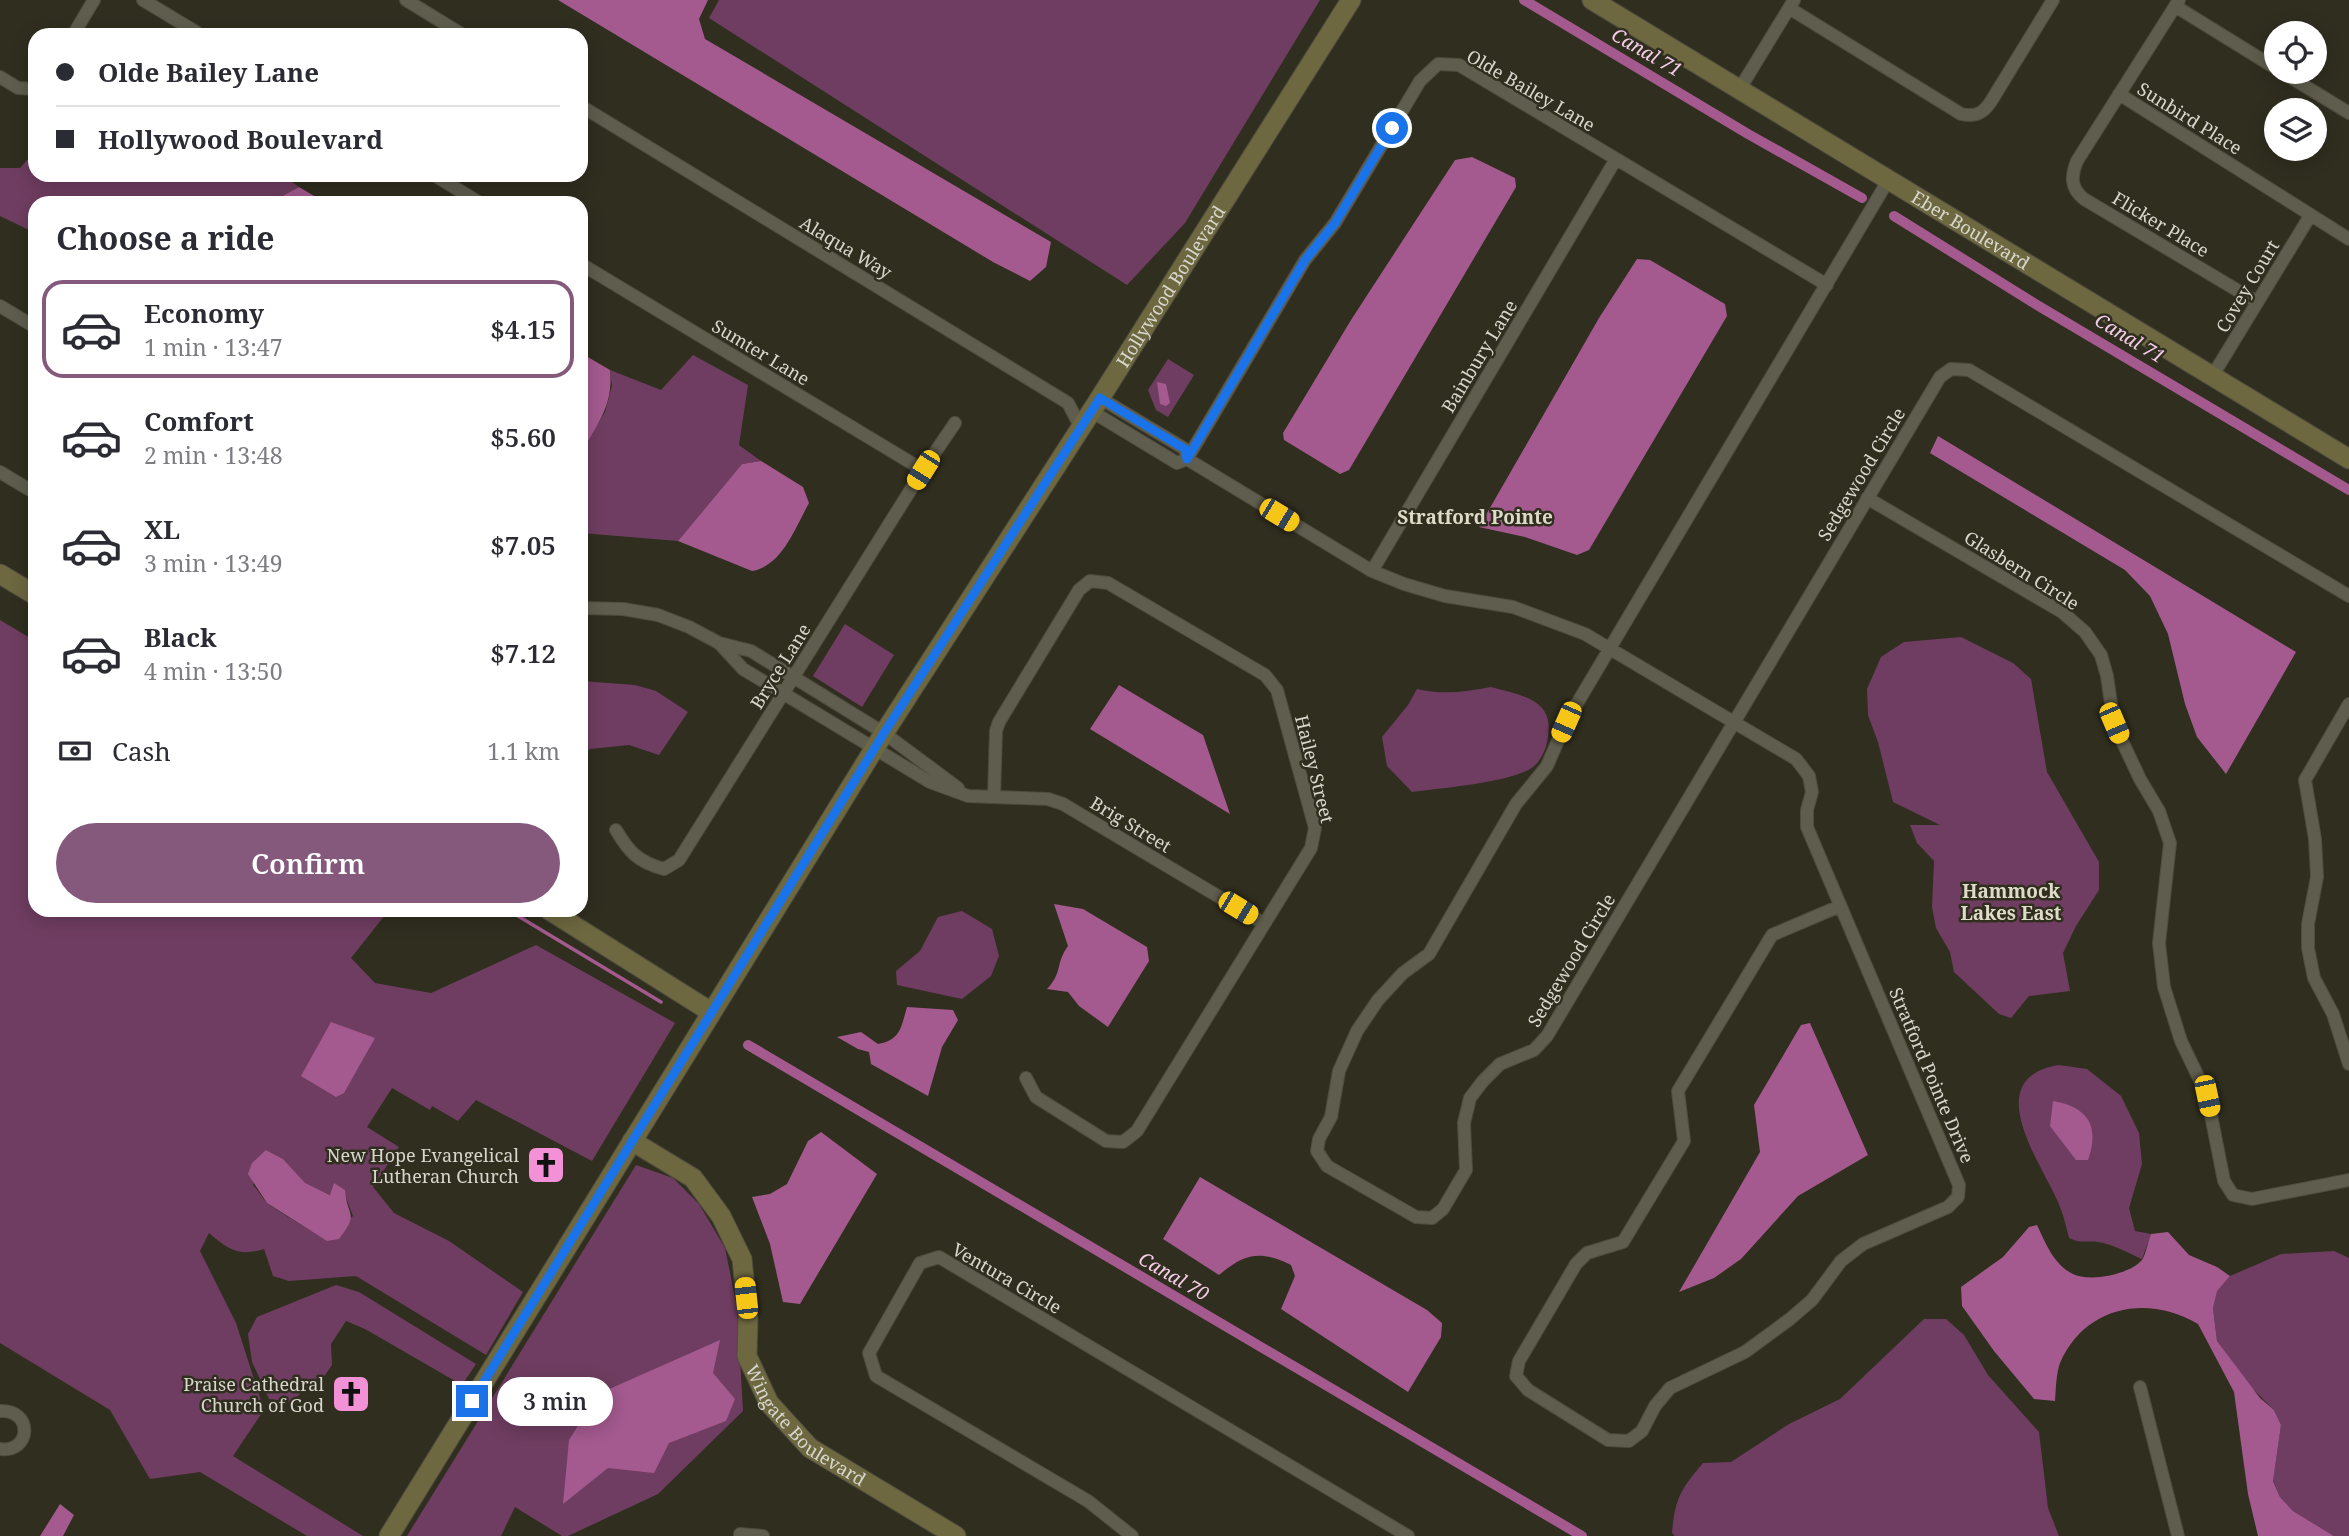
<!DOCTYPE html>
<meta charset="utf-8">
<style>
:root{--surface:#fff;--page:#f2f2f3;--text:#2b2b33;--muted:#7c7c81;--line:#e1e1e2;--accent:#85597c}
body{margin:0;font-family:"Noto Serif",serif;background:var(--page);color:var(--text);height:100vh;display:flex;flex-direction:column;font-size:26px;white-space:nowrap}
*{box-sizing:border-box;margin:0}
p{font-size:23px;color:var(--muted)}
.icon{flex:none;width:38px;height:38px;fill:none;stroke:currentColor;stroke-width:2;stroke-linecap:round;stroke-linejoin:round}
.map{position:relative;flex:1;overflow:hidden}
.sheet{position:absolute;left:28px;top:196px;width:560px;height:721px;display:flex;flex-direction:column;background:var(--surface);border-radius:21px;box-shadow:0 4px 18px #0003}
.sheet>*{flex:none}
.banner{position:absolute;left:28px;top:28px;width:560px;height:154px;border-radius:21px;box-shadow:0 4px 18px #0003;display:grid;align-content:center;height:154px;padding:0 28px;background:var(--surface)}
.tools{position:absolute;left:2264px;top:21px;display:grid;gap:14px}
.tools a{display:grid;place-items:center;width:63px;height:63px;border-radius:50%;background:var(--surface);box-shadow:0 4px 18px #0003;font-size:35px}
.end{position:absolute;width:32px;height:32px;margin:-16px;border:9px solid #1a73e8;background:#fff;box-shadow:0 0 0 4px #fff}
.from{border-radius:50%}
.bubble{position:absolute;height:49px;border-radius:24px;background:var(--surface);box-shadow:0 4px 18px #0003;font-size:23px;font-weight:600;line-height:49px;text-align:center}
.car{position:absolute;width:21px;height:42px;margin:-21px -10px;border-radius:9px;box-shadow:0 0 5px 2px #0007;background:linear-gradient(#f5c518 24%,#345 0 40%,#f5c518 0 76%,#345 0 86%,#f5c518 0)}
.banner b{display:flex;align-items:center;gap:24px;height:66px;font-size:26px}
.banner b+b{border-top:2px solid var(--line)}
.banner i{width:18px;height:18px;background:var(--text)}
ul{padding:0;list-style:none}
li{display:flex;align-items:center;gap:21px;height:98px;margin:0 14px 10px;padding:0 14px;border:4px solid transparent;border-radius:21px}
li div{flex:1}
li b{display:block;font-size:26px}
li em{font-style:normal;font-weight:600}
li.current{border-color:var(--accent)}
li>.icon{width:63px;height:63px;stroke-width:1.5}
h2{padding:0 28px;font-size:32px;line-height:84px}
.pay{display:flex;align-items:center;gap:18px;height:77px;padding:0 28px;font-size:26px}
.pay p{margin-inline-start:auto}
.cta{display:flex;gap:14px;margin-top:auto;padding:14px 28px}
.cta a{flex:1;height:80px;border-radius:42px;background:var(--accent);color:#fff;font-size:28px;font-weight:600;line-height:80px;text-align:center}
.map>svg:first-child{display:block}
.green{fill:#6f3d61;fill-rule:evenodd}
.water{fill:#a45a8f}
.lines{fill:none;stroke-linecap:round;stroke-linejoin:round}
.stream{stroke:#a45a8f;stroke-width:3.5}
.canal{stroke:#a45a8f;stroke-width:10}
.street-casing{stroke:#4e4c3f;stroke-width:14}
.secondary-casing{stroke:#4e4c3f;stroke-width:21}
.street{stroke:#5f5d4d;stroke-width:12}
.secondary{stroke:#6e6840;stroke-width:19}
.route{stroke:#1a73e8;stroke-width:9}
.labels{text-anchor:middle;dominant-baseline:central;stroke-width:5;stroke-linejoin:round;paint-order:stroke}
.street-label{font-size:18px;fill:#d8d7ce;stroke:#302e1f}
.poi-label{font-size:18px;fill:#d8d7ce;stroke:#302e1f;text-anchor:end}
.water-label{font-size:19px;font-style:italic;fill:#f6cde8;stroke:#302e1f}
.neighbourhood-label{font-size:19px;font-weight:bold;fill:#dedcc9;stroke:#302e1f}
</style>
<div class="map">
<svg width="2349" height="1536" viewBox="0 0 2349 1536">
<rect width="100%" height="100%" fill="#302e1f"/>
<path class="green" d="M719 0H1320L1185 223 1127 285 709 18Z
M35 151V175H282L299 187 284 195 282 203H35V233L0 216V168H20Z
M693 355 748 385 739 445 761 461 742 464 678 541 581 533V453L605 412 612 386 610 370 661 390Z
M1168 359 1194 375 1168 417 1156 410 1148 390Z
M0 620 35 641V910H389L351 958 375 983 431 993 536 945 675 1023 592 1161 476 1100 458 1121 432 1106 430 1110 392 1088 367 1127 399 1147 373 1187 394 1213 449 1241 523 1292 486 1355 356 1276 289 1281 273 1276 264 1249C238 1257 228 1249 209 1233L200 1251 236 1323 264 1410 233 1456 363 1536H307L200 1472 150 1479 110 1410 0 1343ZM266 1150 283 1159 305 1184 331 1195 346 1198 353 1216 325 1238C322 1238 270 1206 267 1203 262 1198 259 1191 253 1185Z
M845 624 894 655 862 707 813 676Z
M1961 637 2013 663 2031 679 2047 772 2099 862V890L2076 926 2063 953 2070 991 2029 996 2011 1018 1999 1014 1954 972 1950 952 1936 928 1932 907 1934 861 1917 843 1910 825H1940L1893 802 1878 742 1868 715 1867 689 1881 657 1904 642Z
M581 681 635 685 656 691 688 712 659 755 629 745 590 749 581 753Z
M1491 687C1523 696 1557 699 1547 742 1545 752 1539 764 1530 769 1506 783 1442 788 1412 792L1387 766 1382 737 1408 705 1417 689C1442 695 1466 692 1491 687Z
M962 911 992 929 999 956 991 976 962 999 897 985 896 971 920 951 938 917Z
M2059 1065 2087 1069 2121 1096 2139 1133 2142 1164 2129 1208 2135 1231 2151 1234 2142 1259C2128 1253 2113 1244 2098 1242 2086 1240 2082 1244 2069 1238 2066 1226 2063 1213 2058 1202 2040 1161 1979 1078 2059 1065Z
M636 1165 673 1178 699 1204 725 1248 737 1307 743 1411 658 1494 568 1536H562L515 1507 501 1536H407Z
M2334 1251 2349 1258V1536H2334L2293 1511 2280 1497 2273 1480 2281 1425 2274 1410 2249 1385 2217 1341 2213 1308 2216 1291 2230 1276 2281 1254Z
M336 1285 359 1292 476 1364 462 1385 365 1329 346 1321 331 1344 332 1365 317 1387 307 1388 291 1402 269 1399 252 1362 248 1334 257 1317Z
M1924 1319H1946L1964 1335 1988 1375 2039 1432 2048 1508 2059 1536H1675L1672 1533C1675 1498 1681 1489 1703 1463L1731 1462 1789 1424 1840 1399Z"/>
<path class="water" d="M558 0H708L699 19 705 39 1051 242 1046 267 1030 281 993 262Z
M1472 157 1515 178 1516 187 1349 470 1340 474 1284 440 1283 433 1351 320 1455 160Z
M299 187 326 203H282L284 195Z
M1637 259 1650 260 1725 304 1727 316 1589 550 1577 555 1525 537 1479 527 1599 318Z
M581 353 610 370C614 404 597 425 581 453Z
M1157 382 1166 384 1170 403 1166 406 1160 404Z
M1938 436 2296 652 2226 774 2197 737 2185 704 2168 634 2150 596 2125 570 1930 453Z
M761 461 803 487 809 503C795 528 782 566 752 571L678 541 742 464Z
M1119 685 1203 735 1230 814 1090 729Z
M1054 904 1083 909 1147 947 1149 961 1108 1027 1079 1006 1068 992 1047 989C1063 972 1055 964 1068 946Z
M907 1007 953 1010 958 1020 942 1047 928 1096 871 1064 869 1052 858 1049 837 1037 861 1032 878 1044C901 1040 901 1027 907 1007Z
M331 1022 375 1038 344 1093 336 1097 301 1076Z
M1810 1023 1868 1155 1798 1196 1741 1259 1714 1278 1679 1292 1760 1152 1754 1105 1801 1025Z
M2053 1101C2088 1107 2100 1126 2088 1160H2076L2050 1126Z
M821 1132 877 1174 800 1304 783 1302 770 1244 752 1197 770 1194 787 1184 808 1141Z
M266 1150 283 1159 305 1183 330 1195 334 1183 345 1190C347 1218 360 1211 339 1239L327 1241 267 1203 248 1174 252 1163Z
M1200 1177 1427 1310 1442 1323 1441 1337 1408 1392 1281 1309 1295 1276 1291 1265C1260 1250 1245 1253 1219 1275L1163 1239Z
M2037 1225C2045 1242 2053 1263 2071 1273 2087 1283 2129 1275 2142 1260 2146 1254 2148 1241 2151 1234L2168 1232 2189 1255 2217 1267 2230 1276 2217 1291 2213 1308 2217 1341 2260 1398 2274 1410 2281 1425 2273 1481 2280 1497 2293 1511 2334 1536H2258L2248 1494 2234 1392 2198 1324C2147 1294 2085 1306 2060 1363 2056 1374 2056 1389 2055 1401L2034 1399 1994 1351 1962 1306 1961 1287 2003 1257 2029 1227Z
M720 1340 713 1373 735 1399 726 1421 669 1443 654 1473 608 1468 563 1504 569 1440 598 1394Z
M60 1504 74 1515 63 1536H40Z"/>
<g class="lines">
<path class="stream" d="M508 910 661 1002"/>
<path class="canal" d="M1524 0 1748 134 1862 198
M1894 216 2037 305 2349 490
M748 1045 1582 1536"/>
<defs>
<path id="street" d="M143 0 201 35
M406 0 463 35
M2179 0 2077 161C2071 176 2070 188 2084 199L2257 302
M2175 6 2277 69
M1789 8 1961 114C1975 117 1982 114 1990 103L2053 0
M73 35 94 0
M2282 72 2349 113
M0 77 18 88 35 89
M1739 90 1794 0
M2119 94 2349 239
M581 106 1068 403 1081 428
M434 175 480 203
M1889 179 1566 722 1547 766 1516 804 1429 954 1403 973 1378 1000 1357 1031 1339 1071 1331 1117 1319 1139 1317 1151 1327 1166 1416 1217 1432 1218 1443 1209 1466 1170 1464 1123 1470 1098 1483 1081 1500 1064 1534 1050 1547 1036 1940 377 1951 369 1969 370 2349 596
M581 264 923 470
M0 306 35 327
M2213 375 2310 216
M1100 398 1185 449 1187 459
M1091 411 1177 463 1187 459
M1187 459 1372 571 1404 584 1445 596 1513 607 1585 634 1796 759 1809 776 1812 792 1807 810V827L1959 1185 1958 1197 1948 1207 1863 1244 1841 1261 1812 1300 1790 1319 1745 1352 1670 1388 1655 1406 1642 1431 1629 1441 1608 1440 1528 1390 1516 1376 1519 1361 1576 1264 1587 1253 1623 1242 1684 1141 1678 1091 1772 935 1840 906
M1187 459 1305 260 1335 223 1420 81 1438 64 1459 65 1827 285
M0 472 35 493
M1867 498 2062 612 2085 632 2101 655 2107 676 2114 724 2140 779 2159 811 2170 843 2159 943 2164 987 2181 1041 2207 1095 2224 1181 2233 1195 2252 1199 2349 1180
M1372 571 1616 159
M581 608 623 609 658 615 689 627 719 643 751 651 884 733 958 788
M719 643 743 669 930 782 968 796 1048 799 1063 804 1263 923
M2349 704 2305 780 2315 839 2317 877 2308 924V948L2314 978 2333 1014 2349 1064
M994 797 996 731 999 722 1079 590 1090 581 1108 583 1265 675 1277 690 1315 828 1311 848 1137 1131 1123 1142 1106 1141 1036 1097 1026 1078
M616 830C629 852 638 862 664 869L679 860 923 470 955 423
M2140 1387 2178 1536
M0 1411C33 1409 32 1453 0 1449
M740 1534 763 1536
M1132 1536 1088 1501 876 1376 869 1353 920 1263 939 1257 1408 1536"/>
<g id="secondary">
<path id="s1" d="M1592 0 2349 459"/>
<path d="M0 574 35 595"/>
<path d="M549 910 711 1012"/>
<path id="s2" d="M632 1141 693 1178 721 1216 742 1259 748 1318 747 1356 769 1403 810 1448 956 1536"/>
<path id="s3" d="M389 1536 884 733 1100 398 1351 0"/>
</g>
</defs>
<use href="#street" class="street-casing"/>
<use href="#secondary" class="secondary-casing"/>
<use href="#street" class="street"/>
<use href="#secondary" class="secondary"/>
</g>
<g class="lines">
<path class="route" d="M472 1401 884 733 1100 398 1185 449 1187 459 1305 260 1335 223 1392 128"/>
</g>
<defs>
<symbol id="church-square" viewBox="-11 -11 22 22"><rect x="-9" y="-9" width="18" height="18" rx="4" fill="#f391d6" stroke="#302e1f"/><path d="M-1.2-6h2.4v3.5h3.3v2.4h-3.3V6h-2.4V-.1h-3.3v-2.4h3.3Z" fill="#111"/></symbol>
</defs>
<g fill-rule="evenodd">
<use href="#church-square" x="524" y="1143" width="44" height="44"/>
<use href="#church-square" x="329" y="1372" width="44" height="44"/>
</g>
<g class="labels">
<g class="street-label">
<text transform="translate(1531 90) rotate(30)">Olde Bailey Lane</text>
<text transform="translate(2190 118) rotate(32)">Sunbird Place</text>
<text transform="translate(2161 224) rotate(31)">Flicker Place</text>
<text stroke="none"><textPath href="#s1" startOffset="443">Eber Boulevard</textPath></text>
<text transform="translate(846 247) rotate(31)">Alaqua Way</text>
<text transform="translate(2247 286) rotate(-59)">Covey Court</text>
<text stroke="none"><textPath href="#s3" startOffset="1474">Hollywood Boulevard</textPath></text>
<text transform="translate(761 352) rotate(31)">Sumter Lane</text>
<text transform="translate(1479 356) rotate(-59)">Bainbury Lane</text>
<text transform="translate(1861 474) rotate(-59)">Sedgewood Circle</text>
<text transform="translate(2022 570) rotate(32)">Glasbern Circle</text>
<text transform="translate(780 666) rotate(-58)">Bryce Lane</text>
<text transform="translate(1315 769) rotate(76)">Hailey Street</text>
<text transform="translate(1131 824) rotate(31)">Brig Street</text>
<text transform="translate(1571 960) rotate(-59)">Sedgewood Circle</text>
<text transform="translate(1932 1075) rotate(67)">Stratford Pointe Drive</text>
<text transform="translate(1007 1278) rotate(30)">Ventura Circle</text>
<text stroke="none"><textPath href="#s2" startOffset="357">Wingate Boulevard</textPath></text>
</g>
<g class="poi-label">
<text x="519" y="1155">New Hope Evangelical<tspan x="519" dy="21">Lutheran Church</tspan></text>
<text x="324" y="1384">Praise Cathedral<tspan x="324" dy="21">Church of God</tspan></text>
</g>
<g class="water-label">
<text transform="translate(1647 52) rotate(30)">Canal 71</text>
<text transform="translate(2130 338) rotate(31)">Canal 71</text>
<text transform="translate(1174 1276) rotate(30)">Canal 70</text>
</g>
<g class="neighbourhood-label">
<text x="1475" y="517">Stratford Pointe</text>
<text x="2011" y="891">Hammock<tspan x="2011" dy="22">Lakes East</tspan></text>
</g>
</g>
</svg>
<div class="tools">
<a><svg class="icon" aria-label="locate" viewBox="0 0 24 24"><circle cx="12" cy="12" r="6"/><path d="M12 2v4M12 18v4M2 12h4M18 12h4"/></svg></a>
<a><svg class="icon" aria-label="layers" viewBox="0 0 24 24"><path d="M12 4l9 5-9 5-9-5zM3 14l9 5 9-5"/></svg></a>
</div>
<i class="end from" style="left:1392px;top:128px"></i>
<i class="end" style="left:472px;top:1401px"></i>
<div class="bubble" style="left:497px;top:1377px;width:116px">3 min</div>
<i class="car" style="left:923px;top:470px;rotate:212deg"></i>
<i class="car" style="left:1279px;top:515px;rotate:121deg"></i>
<i class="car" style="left:1566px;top:722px;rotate:204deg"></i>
<i class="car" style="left:2114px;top:723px;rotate:157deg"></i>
<i class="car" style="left:1238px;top:908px;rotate:121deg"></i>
<i class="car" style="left:2207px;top:1096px;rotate:168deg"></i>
<i class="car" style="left:746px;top:1298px;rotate:354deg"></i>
<div class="banner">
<b><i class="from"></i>Olde Bailey Lane</b>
<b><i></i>Hollywood Boulevard</b>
</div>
<section class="sheet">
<h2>Choose a ride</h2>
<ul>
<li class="current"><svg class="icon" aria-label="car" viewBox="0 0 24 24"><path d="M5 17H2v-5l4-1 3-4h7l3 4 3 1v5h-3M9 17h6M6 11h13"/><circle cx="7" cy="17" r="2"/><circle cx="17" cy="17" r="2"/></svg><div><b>Economy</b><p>1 min · 13:47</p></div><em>$4.15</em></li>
<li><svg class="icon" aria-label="car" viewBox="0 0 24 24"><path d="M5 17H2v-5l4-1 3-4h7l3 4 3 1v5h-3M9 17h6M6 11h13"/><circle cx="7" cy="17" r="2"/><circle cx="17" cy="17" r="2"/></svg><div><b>Comfort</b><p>2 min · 13:48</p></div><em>$5.60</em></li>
<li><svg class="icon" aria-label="car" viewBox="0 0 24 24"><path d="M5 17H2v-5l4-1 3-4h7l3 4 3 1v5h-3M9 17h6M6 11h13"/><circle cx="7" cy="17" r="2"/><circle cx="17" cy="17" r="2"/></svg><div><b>XL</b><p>3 min · 13:49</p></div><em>$7.05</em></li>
<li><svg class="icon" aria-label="car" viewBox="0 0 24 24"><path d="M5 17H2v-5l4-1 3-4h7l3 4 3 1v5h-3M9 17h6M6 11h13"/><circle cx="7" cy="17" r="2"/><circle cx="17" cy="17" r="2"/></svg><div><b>Black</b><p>4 min · 13:50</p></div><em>$7.12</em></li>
</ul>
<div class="pay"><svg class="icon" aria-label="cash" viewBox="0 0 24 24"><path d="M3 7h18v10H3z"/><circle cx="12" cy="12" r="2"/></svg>Cash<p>1.1 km</p></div>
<div class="cta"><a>Confirm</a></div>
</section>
</div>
